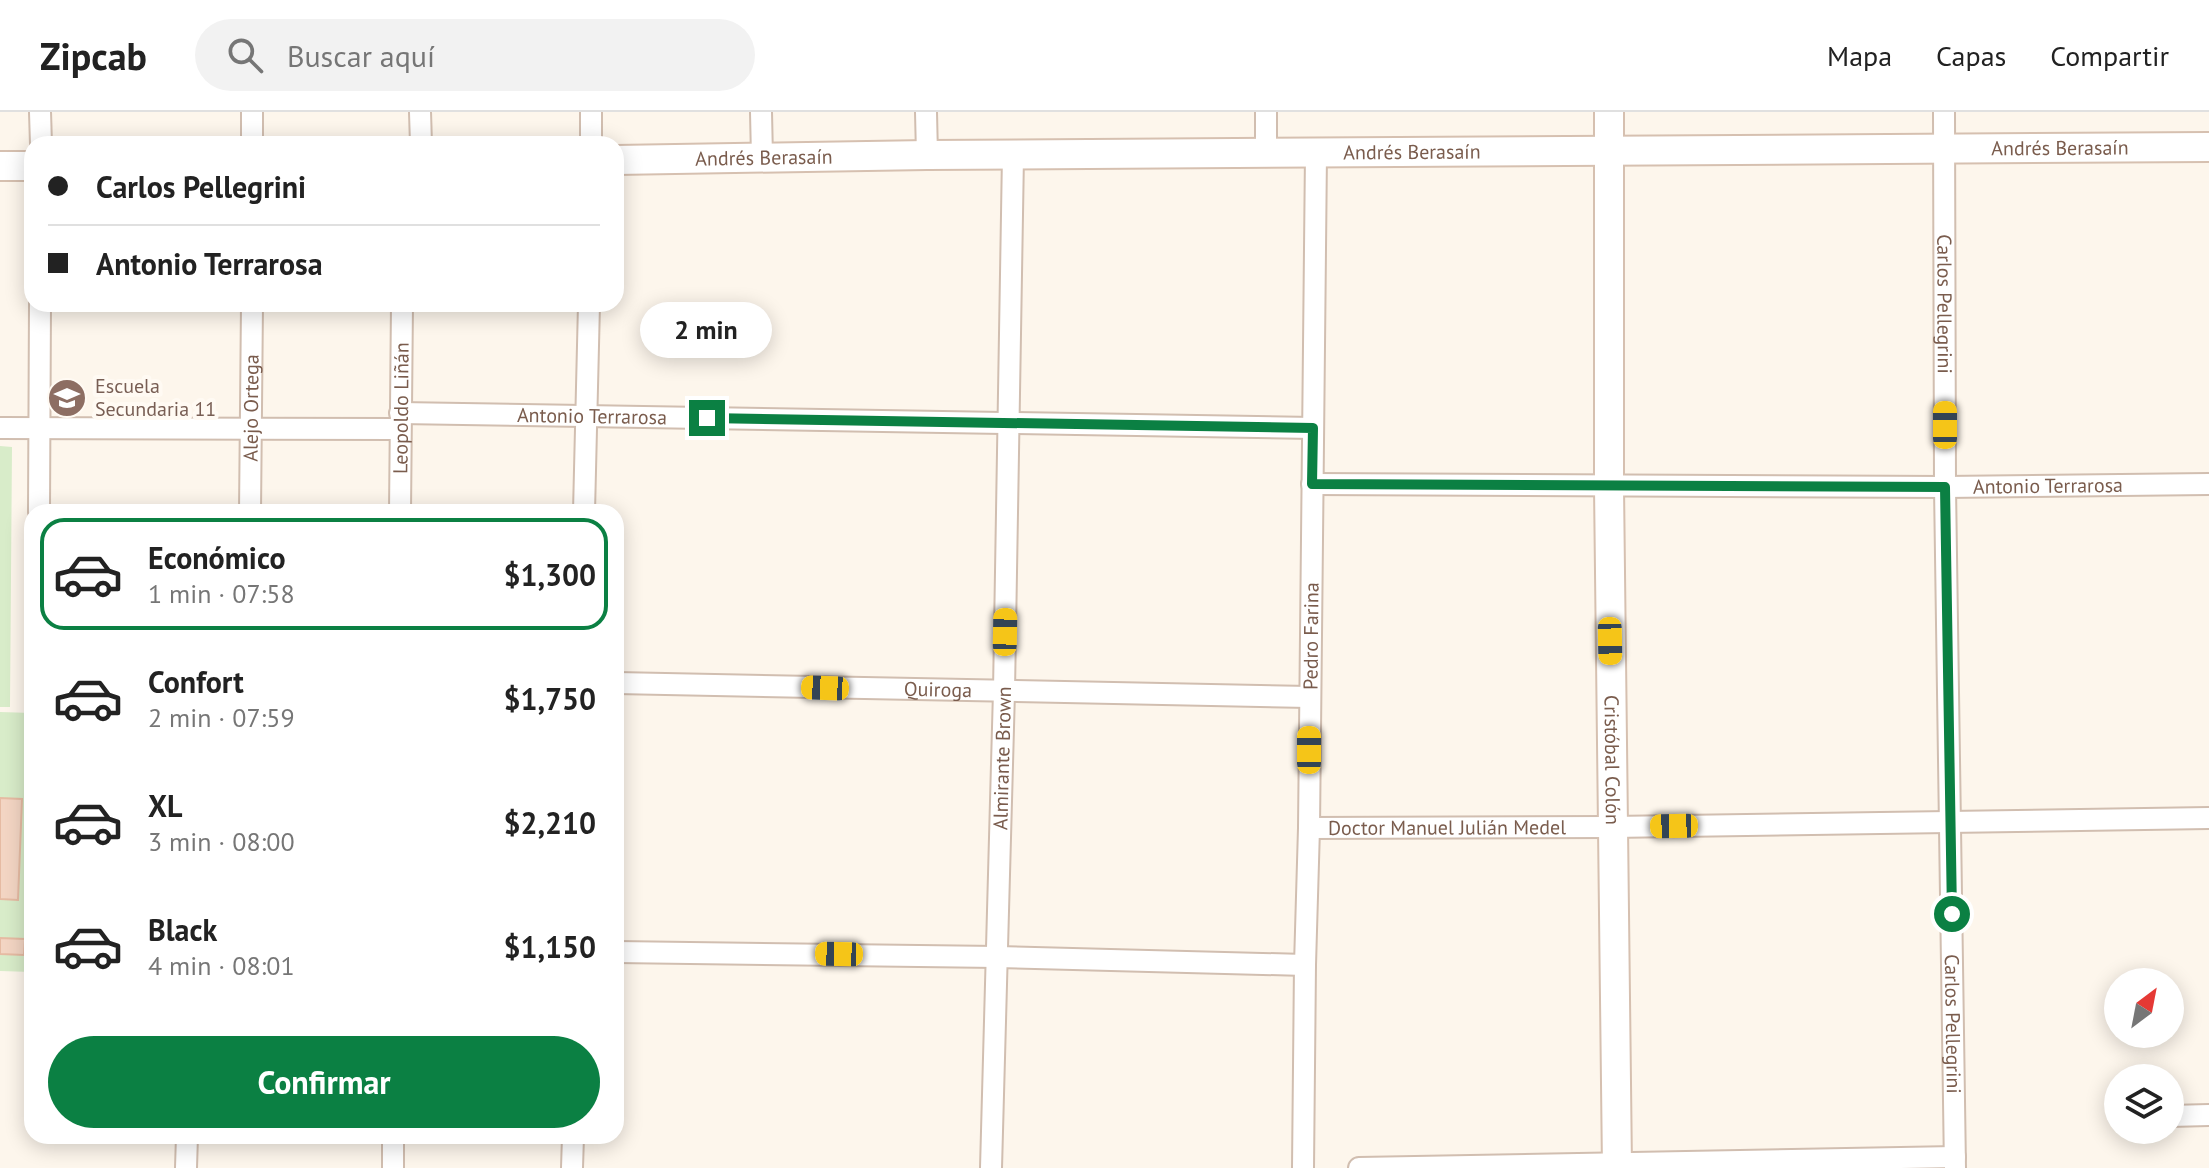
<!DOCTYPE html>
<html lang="es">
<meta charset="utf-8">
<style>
:root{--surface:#fff;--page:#f2f2f2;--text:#222;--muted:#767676;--line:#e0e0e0;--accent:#0b8043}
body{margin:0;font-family:"PT Sans",sans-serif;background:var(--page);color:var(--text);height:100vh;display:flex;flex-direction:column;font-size:30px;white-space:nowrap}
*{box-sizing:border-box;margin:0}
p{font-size:26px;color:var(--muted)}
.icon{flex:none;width:44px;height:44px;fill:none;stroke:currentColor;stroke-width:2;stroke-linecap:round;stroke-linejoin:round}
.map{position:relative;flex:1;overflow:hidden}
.side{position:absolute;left:24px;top:392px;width:600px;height:640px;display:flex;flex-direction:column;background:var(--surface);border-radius:24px;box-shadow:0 4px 20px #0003}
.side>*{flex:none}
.banner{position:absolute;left:24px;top:24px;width:600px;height:176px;border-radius:24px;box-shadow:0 4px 20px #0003;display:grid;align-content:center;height:176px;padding:0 24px;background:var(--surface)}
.needle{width:52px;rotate:32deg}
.fabs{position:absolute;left:2104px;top:856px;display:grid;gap:16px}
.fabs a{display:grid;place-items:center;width:80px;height:80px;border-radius:50%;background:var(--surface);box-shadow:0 4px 20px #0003;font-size:40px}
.end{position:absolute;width:36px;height:36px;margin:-18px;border:10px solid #0b8043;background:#fff;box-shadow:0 0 0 4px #fff}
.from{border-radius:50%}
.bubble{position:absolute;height:56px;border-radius:28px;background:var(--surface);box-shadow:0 4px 20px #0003;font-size:26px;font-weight:800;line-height:56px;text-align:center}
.car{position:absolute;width:24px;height:48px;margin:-24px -12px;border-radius:10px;box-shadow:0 0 6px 2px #0007;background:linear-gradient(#f5c518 24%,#345 0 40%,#f5c518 0 76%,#345 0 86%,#f5c518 0)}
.banner b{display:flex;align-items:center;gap:28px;height:76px;font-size:30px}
.banner b+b{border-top:2px solid var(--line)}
.banner i{width:20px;height:20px;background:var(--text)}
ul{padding:14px 0 0;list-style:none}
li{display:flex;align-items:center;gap:24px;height:112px;margin:0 16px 12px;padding:0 8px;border:4px solid transparent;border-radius:24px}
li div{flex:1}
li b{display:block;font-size:30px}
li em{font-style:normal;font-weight:800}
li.current{border-color:var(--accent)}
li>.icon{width:72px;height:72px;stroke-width:1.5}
.button{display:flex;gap:16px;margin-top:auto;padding:16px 24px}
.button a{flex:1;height:92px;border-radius:48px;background:var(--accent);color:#fff;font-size:32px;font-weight:800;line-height:92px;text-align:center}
header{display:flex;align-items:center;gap:48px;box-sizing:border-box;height:112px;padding:0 40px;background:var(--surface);border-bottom:2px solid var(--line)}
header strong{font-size:38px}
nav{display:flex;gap:44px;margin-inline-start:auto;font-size:28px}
.search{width:560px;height:72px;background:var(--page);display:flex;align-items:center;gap:20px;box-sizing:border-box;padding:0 28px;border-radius:44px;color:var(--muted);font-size:30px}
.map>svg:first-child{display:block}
.green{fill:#d8ecc9}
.building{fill:#f3d5c3;stroke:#e6bba3;stroke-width:2}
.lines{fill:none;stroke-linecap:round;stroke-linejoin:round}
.street-casing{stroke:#d1beb0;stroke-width:24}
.secondary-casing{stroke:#d6c0b0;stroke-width:32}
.street{stroke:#fff;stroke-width:20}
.secondary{stroke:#fff;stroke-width:28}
.route{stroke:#0b8043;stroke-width:10}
.labels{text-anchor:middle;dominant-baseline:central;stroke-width:8;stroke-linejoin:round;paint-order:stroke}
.street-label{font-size:20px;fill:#7a5c4d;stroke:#fffaf3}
.education-label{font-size:20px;fill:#785e54;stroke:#fffaf3;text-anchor:start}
</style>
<header>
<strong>Zipcab</strong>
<div class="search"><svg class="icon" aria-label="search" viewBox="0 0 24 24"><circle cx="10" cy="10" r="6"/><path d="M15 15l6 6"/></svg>Buscar aquí</div>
<nav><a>Mapa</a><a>Capas</a><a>Compartir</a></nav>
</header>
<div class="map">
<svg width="2209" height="1056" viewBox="0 0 2209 1056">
<rect width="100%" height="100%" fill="#fdf6ec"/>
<path class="green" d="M0 334 12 335 10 595H0Z
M0 600 32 601V860L0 859Z"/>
<path class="building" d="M0 686 22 687 18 788 0 787Z
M0 826 25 827 24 843 0 842Z"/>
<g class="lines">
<defs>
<g id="street">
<path d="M40 0 41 32"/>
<path d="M252 0V32"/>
<path d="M420 0 421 32"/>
<path d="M591 0V32"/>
<path d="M761 0 762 45"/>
<path d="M926 0 927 43"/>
<path d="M1266 0V42"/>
<path id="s1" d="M1944 0 1945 375 1955 1056"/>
<path id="s2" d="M400 301 1313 316"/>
<path d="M0 316 400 317"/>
<path id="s3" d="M1312 372 1945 375 2209 372"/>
<path d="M39 400 40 192"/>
<path id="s4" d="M250 400 252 192"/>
<path id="s5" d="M400 400 402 192"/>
<path d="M584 400 589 192"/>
<path id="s6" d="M616 571 1309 585"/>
<path id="s7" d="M1309 716 1612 715 2209 706"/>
<path d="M616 840 997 845 1305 853"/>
<path d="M2170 1004 2209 1003"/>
<path d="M186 1056 187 1024"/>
<path d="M393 1056V1024"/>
<path d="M572 1056 573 1024"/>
<path id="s8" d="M991 1056 1004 579 1013 43"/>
<path id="s9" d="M1303 1056 1305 853 1309 716 1316 41"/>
<path d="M1359 1056 1955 1045"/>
</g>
<g id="secondary">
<path id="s10" d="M1609 0V375L1617 1056"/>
<path id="s11" d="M616 48 927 43 2209 35"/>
<path d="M0 54H32"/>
</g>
</defs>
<use href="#street" class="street-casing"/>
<use href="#secondary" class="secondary-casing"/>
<use href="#street" class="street"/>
<use href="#secondary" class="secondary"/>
</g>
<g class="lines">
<path class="route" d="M707 306 1313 316 1312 372 1945 375 1952 802"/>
</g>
<defs>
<symbol id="school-disc" viewBox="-11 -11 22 22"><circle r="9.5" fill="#8d6e63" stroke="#fffaf3"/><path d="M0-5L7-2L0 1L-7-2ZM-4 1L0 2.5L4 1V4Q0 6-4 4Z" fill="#fff"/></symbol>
</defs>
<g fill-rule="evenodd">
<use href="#school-disc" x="45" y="264" width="44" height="44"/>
</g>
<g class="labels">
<g class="street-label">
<text stroke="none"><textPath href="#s11" startOffset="1444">Andrés Berasaín</textPath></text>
<text stroke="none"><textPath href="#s11" startOffset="796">Andrés Berasaín</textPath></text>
<text stroke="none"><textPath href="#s11" startOffset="148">Andrés Berasaín</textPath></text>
<text stroke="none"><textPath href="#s1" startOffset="192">Carlos Pellegrini</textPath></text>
<text stroke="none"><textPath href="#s4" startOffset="104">Alejo Ortega</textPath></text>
<text stroke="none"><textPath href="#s5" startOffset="104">Leopoldo Liñán</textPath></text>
<text stroke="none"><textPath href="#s2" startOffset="192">Antonio Terrarosa</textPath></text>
<text stroke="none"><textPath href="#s3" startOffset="736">Antonio Terrarosa</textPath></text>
<text stroke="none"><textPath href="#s9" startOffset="532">Pedro Farina</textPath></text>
<text stroke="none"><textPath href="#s6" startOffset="322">Quiroga</textPath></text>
<text stroke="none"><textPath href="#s8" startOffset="410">Almirante Brown</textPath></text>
<text stroke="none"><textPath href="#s10" startOffset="648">Cristóbal Colón</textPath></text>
<text stroke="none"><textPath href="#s7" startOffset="138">Doctor Manuel Julián Medel</textPath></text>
<text stroke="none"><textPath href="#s1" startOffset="912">Carlos Pellegrini</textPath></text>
</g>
<g class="education-label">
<text x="95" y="274">Escuela<tspan x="95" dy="23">Secundaria 11</tspan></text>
</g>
</g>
</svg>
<div class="fabs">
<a><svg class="needle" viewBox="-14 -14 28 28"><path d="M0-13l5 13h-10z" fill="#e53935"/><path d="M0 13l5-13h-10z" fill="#767676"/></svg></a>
<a><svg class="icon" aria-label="layers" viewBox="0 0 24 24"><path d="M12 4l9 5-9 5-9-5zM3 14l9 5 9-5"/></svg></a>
</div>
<i class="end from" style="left:1952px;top:802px"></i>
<i class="end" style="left:707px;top:306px"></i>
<div class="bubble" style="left:640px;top:190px;width:132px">2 min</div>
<i class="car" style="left:1945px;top:313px;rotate:0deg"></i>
<i class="car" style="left:1005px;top:520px;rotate:1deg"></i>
<i class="car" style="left:1610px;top:529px;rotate:179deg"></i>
<i class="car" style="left:825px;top:576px;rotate:272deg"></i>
<i class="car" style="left:1309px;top:638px;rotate:0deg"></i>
<i class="car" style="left:1674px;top:714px;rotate:269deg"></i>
<i class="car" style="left:839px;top:842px;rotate:271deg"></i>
<div class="banner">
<b><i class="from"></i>Carlos Pellegrini</b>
<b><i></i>Antonio Terrarosa</b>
</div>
<section class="side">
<ul>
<li class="current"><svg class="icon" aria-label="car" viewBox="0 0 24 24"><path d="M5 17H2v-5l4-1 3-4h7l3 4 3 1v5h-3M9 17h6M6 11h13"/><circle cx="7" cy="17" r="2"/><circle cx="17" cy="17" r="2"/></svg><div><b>Económico</b><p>1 min · 07:58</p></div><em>$1,300</em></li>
<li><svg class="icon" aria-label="car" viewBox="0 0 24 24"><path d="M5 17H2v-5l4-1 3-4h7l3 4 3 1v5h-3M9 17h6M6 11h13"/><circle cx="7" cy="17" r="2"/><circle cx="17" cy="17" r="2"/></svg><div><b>Confort</b><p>2 min · 07:59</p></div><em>$1,750</em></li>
<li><svg class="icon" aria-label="car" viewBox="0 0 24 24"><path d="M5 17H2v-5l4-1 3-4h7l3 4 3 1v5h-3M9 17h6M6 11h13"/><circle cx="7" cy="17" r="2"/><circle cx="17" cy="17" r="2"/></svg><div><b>XL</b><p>3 min · 08:00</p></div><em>$2,210</em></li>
<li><svg class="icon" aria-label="car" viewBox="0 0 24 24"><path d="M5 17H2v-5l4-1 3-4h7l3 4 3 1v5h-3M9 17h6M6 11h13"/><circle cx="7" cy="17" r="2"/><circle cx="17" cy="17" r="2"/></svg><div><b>Black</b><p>4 min · 08:01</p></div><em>$1,150</em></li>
</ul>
<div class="button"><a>Confirmar</a></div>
</section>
</div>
